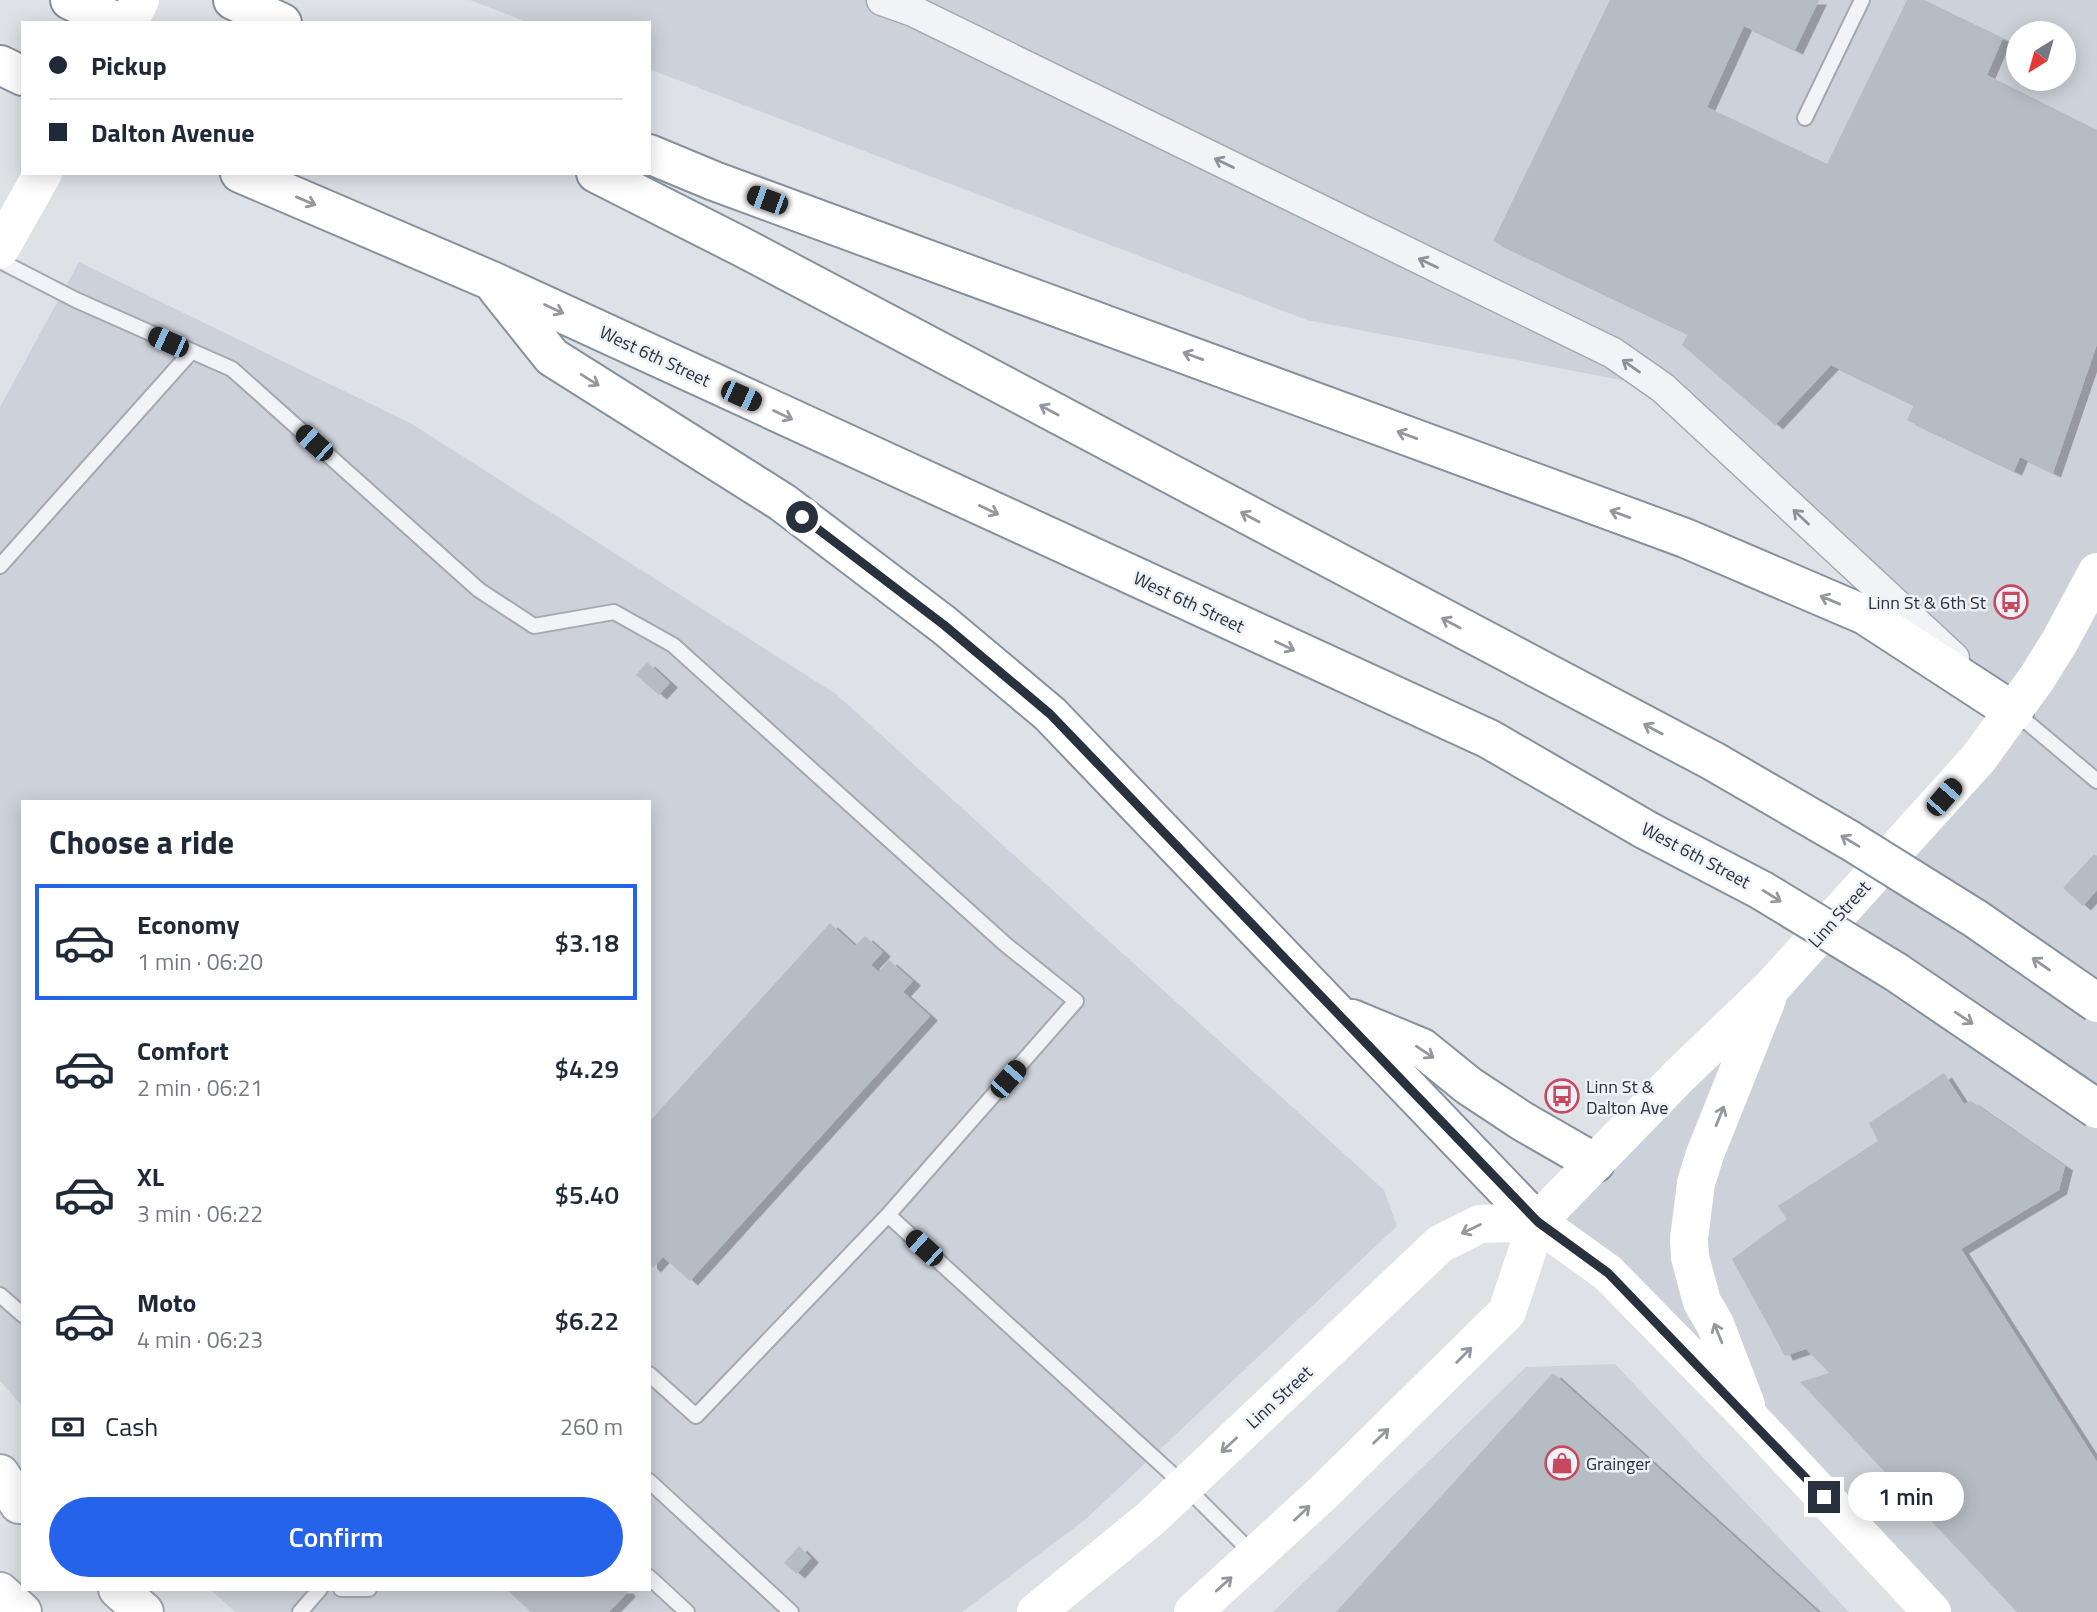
<!DOCTYPE html>
<meta charset="utf-8">
<style>
:root{--surface:#fff;--page:#f6f6f7;--text:#1f2937;--muted:#747a83;--line:#e0e1e3;--accent:#2563eb}
body{margin:0;font-family:"Titillium Web",sans-serif;background:var(--page);color:var(--text);height:100vh;display:flex;flex-direction:column;font-size:26px;white-space:nowrap}
*{box-sizing:border-box;margin:0}
p{font-size:23px;color:var(--muted)}
.icon{flex:none;width:38px;height:38px;fill:none;stroke:currentColor;stroke-width:2;stroke-linecap:round;stroke-linejoin:round}
.map{position:relative;flex:1;overflow:hidden}
.drawer{position:absolute;left:21px;top:800px;width:630px;height:791px;display:flex;flex-direction:column;background:var(--surface);border-radius:0px;box-shadow:0 4px 18px #0003}
.drawer>*{flex:none}
.banner{position:absolute;left:21px;top:21px;width:630px;height:154px;border-radius:0px;box-shadow:0 4px 18px #0003;display:grid;align-content:center;height:154px;padding:0 28px;background:var(--surface)}
.needle{width:46px;rotate:217deg}
.buttons{position:absolute;left:2006px;top:21px;display:grid;gap:14px}
.buttons a{display:grid;place-items:center;width:70px;height:70px;border-radius:50%;background:var(--surface);box-shadow:0 4px 18px #0003;font-size:35px}
.end{position:absolute;width:32px;height:32px;margin:-16px;border:9px solid #28313d;background:#fff;box-shadow:0 0 0 4px #fff}
.from{border-radius:50%}
.bubble{position:absolute;height:49px;border-radius:24px;background:var(--surface);box-shadow:0 4px 18px #0003;font-size:23px;font-weight:600;line-height:49px;text-align:center}
.car{position:absolute;width:21px;height:42px;margin:-21px -10px;border-radius:9px;box-shadow:0 0 5px 2px #0007;background:linear-gradient(#222 24%,#8ab4d8 0 40%,#222 0 76%,#8ab4d8 0 86%,#222 0)}
.banner b{display:flex;align-items:center;gap:24px;height:66px;font-size:26px}
.banner b+b{border-top:2px solid var(--line)}
.banner i{width:18px;height:18px;background:var(--text)}
ul{padding:0;list-style:none}
li{display:flex;align-items:center;gap:21px;height:116px;margin:0 14px 10px;padding:0 14px;border:4px solid transparent;border-radius:0px}
li div{flex:1}
li b{display:block;font-size:26px}
li em{font-style:normal;font-weight:600}
li.selected{border-color:var(--accent)}
li>.icon{width:63px;height:63px;stroke-width:1.5}
h2{padding:0 28px;font-size:32px;line-height:84px}
.pay{display:flex;align-items:center;gap:18px;height:77px;padding:0 28px;font-size:26px}
.pay p{margin-inline-start:auto}
.button{display:flex;gap:14px;margin-top:auto;padding:14px 28px}
.button a{flex:1;height:80px;border-radius:42px;background:var(--accent);color:#fff;font-size:28px;font-weight:600;line-height:80px;text-align:center}
.map>svg:first-child{display:block}
.built{fill:#cdd1d9;fill-rule:evenodd}
.building{fill:#b6bcc4;filter:url(#shadow)}
.lines{fill:none;stroke-linecap:round;stroke-linejoin:round}
.lane-casing{stroke:#a4a9b1;stroke-width:18}
.street-casing{stroke:#a4a9b1;stroke-width:33}
.primary-casing{stroke:#9ea7b2;stroke-width:42}
.highway-casing{stroke:#87909d;stroke-width:42}
.lane{stroke:#f1f3f6;stroke-width:14}
.street{stroke:#f1f3f6;stroke-width:30}
.secondary{stroke:#fff;stroke-width:38}
.primary{stroke:#fff;stroke-width:38}
.highway{stroke:#fff;stroke-width:38}
.highway-bridge-casing{stroke:#87909d;stroke-width:42;stroke-linecap:butt}
.highway-bridge{stroke:#fff;stroke-width:38}
.oneway{stroke:#8c929a}
.oneway2{stroke:#94989e}
.route{stroke:#28313d;stroke-width:9}
.labels{text-anchor:middle;dominant-baseline:central;stroke-width:5;stroke-linejoin:round;paint-order:stroke}
.street-label{font-size:18px;fill:#28313d;stroke:#eef1f5}
.poi-label{font-size:18px;fill:#28313d;stroke:#eef1f5;text-anchor:start}
</style>
<div class="map">
<svg width="2097" height="1612" viewBox="0 0 2097 1612">
<defs>
<filter id="shadow"><feDropShadow dx="8" dy="4.5" stdDeviation="0" flood-color="#0004"/></filter>
</defs>
<rect width="100%" height="100%" fill="#dee2e7"/>
<path class="built" d="M470 0H2097V1612H1932L1537 1222 2014 712 1663 388 1307 320 649 69V23H529ZM2018 33H2063V79H2018Z
M79 262 412 424 836 694 1384 1190 1397 1226 1086 1519 962 1612H235L210 1589H649V802H23V1407L0 1381V407Z
M1615 1364 1849 1612H1273L1526 1367Z"/>
<path class="building" d="M1610 0H1819L1795 50 1744 26 1707 107 1827 164 1907 0H1924L2003 38 1987 75 2097 130V344L2053 473 2020 457 2014 471 1907 420 1914 405 1831 365 1775 425 1682 345 1688 334 1493 241Z
M647 662 670 683 659 695 636 675Z
M2094 854 2097 856V890L2083 906 2063 888Z
M830 923 855 946 865 936 883 952 871 965 879 972 889 960 913 981 903 992 930 1016 690 1281 663 1257 653 1268 649 1264V1122Z
M1944 1073 1964 1104 1971 1101 2065 1166 2059 1190 1961 1249 2097 1462V1612H2017L1800 1382 1829 1373 1806 1349 1785 1356 1732 1259 1787 1219 1778 1206 1878 1141 1869 1123Z
M1553 1373 1818 1612H1336Z
M799 1546 811 1558 797 1574 784 1563Z
M506 1589H625L628 1592 609 1612H531Z"/>
<g class="lines">
<defs>
<path id="lane" d="M1805 118 1862 0
M0 261 76 300 232 369 479 590 534 626 614 612 673 645 1005 944 1076 1001 888 1215 696 1416 649 1374
M0 566 191 352
M2015 712 2097 781
M888 1215 1185 1486 1253 1554
M0 1295 23 1315
M649 1481 791 1612
M649 1577 687 1612
M341 1589H369
M300 1612 320 1589"/>
<path id="street" d="M882 0 913 11 1613 353 1663 388 1954 658"/>
<path id="primary" d="M0 1474 19 1504
M118 1589 144 1612
M0 1592 22 1612"/>
<path id="highway" d="M70 0 119 23
M233 0 282 23
M0 65 23 76
M649 154 714 181 1685 538 1865 615 2014 712
M240 173 492 281 1489 739 1646 830
M596 173 744 248 1713 761
M497 288 552 357 782 502 944 625 1050 714 1537 1222
M1352 1019 1422 1048 1469 1086 1522 1121 1595 1163"/>
</defs>
<use href="#lane" class="lane-casing"/>
<use href="#street" class="street-casing"/>
<use href="#primary" class="primary-casing"/>
<use href="#highway" class="highway-casing"/>
<use href="#lane" class="lane"/>
<use href="#street" class="street"/>
<path class="secondary" d="M128 23 140 0
M0 249 43 173
M1537 1222 1608 1273 1752 1420 1932 1612
M1746 1405 1715 1324 1702 1302 1690 1257 1689 1239 1696 1183 1705 1154 1767 999
M1036 1612 1150 1519 1440 1244 1480 1224 1537 1222
M1193 1612 1325 1491 1507 1312 1537 1222 1679 1076 1771 988 1978 759 2037 678 2060 641 2097 572"/>
<use href="#primary" class="primary"/>
<use href="#highway" class="highway"/>
<defs>
<path id="highway-bridge" d="M1713 761 1851 841 1976 919 2097 1003
M1646 830 1761 890 1896 972 2097 1109"/>
</defs>
<use href="#highway-bridge" class="highway-bridge-casing"/>
<use href="#highway-bridge" class="highway-bridge"/>
</g>
<defs><path id="oneway-shaft" d="M-6 0H5M1.5-3L5.5 0L1.5 3" fill="none" stroke-width="1.6" stroke-linecap="round" stroke-linejoin="round" transform="scale(1.75)"/></defs>
<g class="oneway">
<use href="#oneway-shaft" transform="translate(1224 163) rotate(-154)"/>
<use href="#oneway-shaft" transform="translate(1428 263) rotate(-154)"/>
<use href="#oneway-shaft" transform="translate(1631 366) rotate(-145)"/>
<use href="#oneway-shaft" transform="translate(1801 517) rotate(-137)"/>
</g>
<g class="oneway2">
<use href="#oneway-shaft" transform="translate(306 201) rotate(23)"/>
<use href="#oneway-shaft" transform="translate(554 309) rotate(25)"/>
<use href="#oneway-shaft" transform="translate(1193 356) rotate(-160)"/>
<use href="#oneway-shaft" transform="translate(590 380) rotate(32)"/>
<use href="#oneway-shaft" transform="translate(1049 410) rotate(-152)"/>
<use href="#oneway-shaft" transform="translate(783 415) rotate(25)"/>
<use href="#oneway-shaft" transform="translate(1407 435) rotate(-160)"/>
<use href="#oneway-shaft" transform="translate(989 510) rotate(25)"/>
<use href="#oneway-shaft" transform="translate(1620 514) rotate(-160)"/>
<use href="#oneway-shaft" transform="translate(1250 517) rotate(-152)"/>
<use href="#oneway-shaft" transform="translate(1830 600) rotate(-157)"/>
<use href="#oneway-shaft" transform="translate(1451 623) rotate(-152)"/>
<use href="#oneway-shaft" transform="translate(1285 646) rotate(25)"/>
<use href="#oneway-shaft" transform="translate(1653 729) rotate(-152)"/>
<use href="#oneway-shaft" transform="translate(1850 841) rotate(-149)"/>
<use href="#oneway-shaft" transform="translate(1772 896) rotate(32)"/>
<use href="#oneway-shaft" transform="translate(2041 964) rotate(-145)"/>
<use href="#oneway-shaft" transform="translate(1964 1018) rotate(34)"/>
<use href="#oneway-shaft" transform="translate(1425 1052) rotate(34)"/>
<use href="#oneway-shaft" transform="translate(1720 1116) rotate(-68)"/>
<use href="#oneway-shaft" transform="translate(1471 1229) rotate(154)"/>
<use href="#oneway-shaft" transform="translate(1718 1333) rotate(-112)"/>
<use href="#oneway-shaft" transform="translate(1464 1355) rotate(-45)"/>
<use href="#oneway-shaft" transform="translate(1381 1436) rotate(-44)"/>
<use href="#oneway-shaft" transform="translate(1229 1445) rotate(137)"/>
<use href="#oneway-shaft" transform="translate(1302 1513) rotate(-43)"/>
<use href="#oneway-shaft" transform="translate(1224 1584) rotate(-42)"/>
</g>
<g class="lines">
<path class="route" d="M802 517 944 625 1050 714 1538 1222 1608 1273 1824 1497"/>
</g>
<defs>
<symbol id="bus-ring" viewBox="-11 -11 22 22"><circle r="9.5" fill="#eef1f5" stroke="#c74960" stroke-width="1.5"/><path d="M-5-6H5V4H4V6H2V4H-2V6H-4V4H-5ZM-3.5-4V0h7V-4ZM-3.5 1.2v1.5H-2V1.2ZM2 1.2v1.5H3.5V1.2Z" fill="#c74960"/></symbol>
<symbol id="shop-ring" viewBox="-11 -11 22 22"><circle r="9.5" fill="#eef1f5" stroke="#c74960" stroke-width="1.5"/><path d="M-5-2.5h2.3a2.7 3.5 0 0 1 5.4 0H5L5.5 6h-11ZM-1.5-2.5h3a1.5 2.3 0 0 0-3 0Z" fill="#c74960"/></symbol>
</defs>
<g fill-rule="evenodd">
<use href="#bus-ring" x="1992" y="583" width="38" height="38"/>
<use href="#bus-ring" x="1543" y="1077" width="38" height="38"/>
<use href="#shop-ring" x="1543" y="1444" width="38" height="38"/>
</g>
<g class="labels">
<g class="street-label">
<text transform="translate(655 356) rotate(25)">West 6th Street</text>
<text transform="translate(1189 602) rotate(25)">West 6th Street</text>
<text transform="translate(1696 855) rotate(28)">West 6th Street</text>
<text transform="translate(1839 914) rotate(-48)">Linn Street</text>
<text transform="translate(1279 1397) rotate(-43)">Linn Street</text>
</g>
<g class="poi-label">
<text x="1986" y="602" text-anchor="end">Linn St &amp; 6th St</text>
<text x="1586" y="1086">Linn St &amp;<tspan x="1586" dy="21">Dalton Ave</tspan></text>
<text x="1586" y="1463">Grainger</text>
</g>
</g>
</svg>
<div class="buttons">
<a><svg class="needle" viewBox="-14 -14 28 28"><path d="M0-13l5 13h-10z" fill="#e53935"/><path d="M0 13l5-13h-10z" fill="#747a83"/></svg></a>
</div>
<i class="end from" style="left:802px;top:517px"></i>
<i class="end" style="left:1824px;top:1497px"></i>
<div class="bubble" style="left:1848px;top:1472px;width:116px">1 min</div>
<i class="car" style="left:767px;top:200px;rotate:290deg"></i>
<i class="car" style="left:168px;top:342px;rotate:294deg"></i>
<i class="car" style="left:741px;top:396px;rotate:114deg"></i>
<i class="car" style="left:314px;top:443px;rotate:312deg"></i>
<i class="car" style="left:1944px;top:797px;rotate:41deg"></i>
<i class="car" style="left:1008px;top:1079px;rotate:41deg"></i>
<i class="car" style="left:924px;top:1248px;rotate:312deg"></i>
<div class="banner">
<b><i class="from"></i>Pickup</b>
<b><i></i>Dalton Avenue</b>
</div>
<section class="drawer">
<h2>Choose a ride</h2>
<ul>
<li class="selected"><svg class="icon" aria-label="car" viewBox="0 0 24 24"><path d="M5 17H2v-5l4-1 3-4h7l3 4 3 1v5h-3M9 17h6M6 11h13"/><circle cx="7" cy="17" r="2"/><circle cx="17" cy="17" r="2"/></svg><div><b>Economy</b><p>1 min · 06:20</p></div><em>$3.18</em></li>
<li><svg class="icon" aria-label="car" viewBox="0 0 24 24"><path d="M5 17H2v-5l4-1 3-4h7l3 4 3 1v5h-3M9 17h6M6 11h13"/><circle cx="7" cy="17" r="2"/><circle cx="17" cy="17" r="2"/></svg><div><b>Comfort</b><p>2 min · 06:21</p></div><em>$4.29</em></li>
<li><svg class="icon" aria-label="car" viewBox="0 0 24 24"><path d="M5 17H2v-5l4-1 3-4h7l3 4 3 1v5h-3M9 17h6M6 11h13"/><circle cx="7" cy="17" r="2"/><circle cx="17" cy="17" r="2"/></svg><div><b>XL</b><p>3 min · 06:22</p></div><em>$5.40</em></li>
<li><svg class="icon" aria-label="car" viewBox="0 0 24 24"><path d="M5 17H2v-5l4-1 3-4h7l3 4 3 1v5h-3M9 17h6M6 11h13"/><circle cx="7" cy="17" r="2"/><circle cx="17" cy="17" r="2"/></svg><div><b>Moto</b><p>4 min · 06:23</p></div><em>$6.22</em></li>
</ul>
<div class="pay"><svg class="icon" aria-label="cash" viewBox="0 0 24 24"><path d="M3 7h18v10H3z"/><circle cx="12" cy="12" r="2"/></svg>Cash<p>260 m</p></div>
<div class="button"><a>Confirm</a></div>
</section>
</div>
